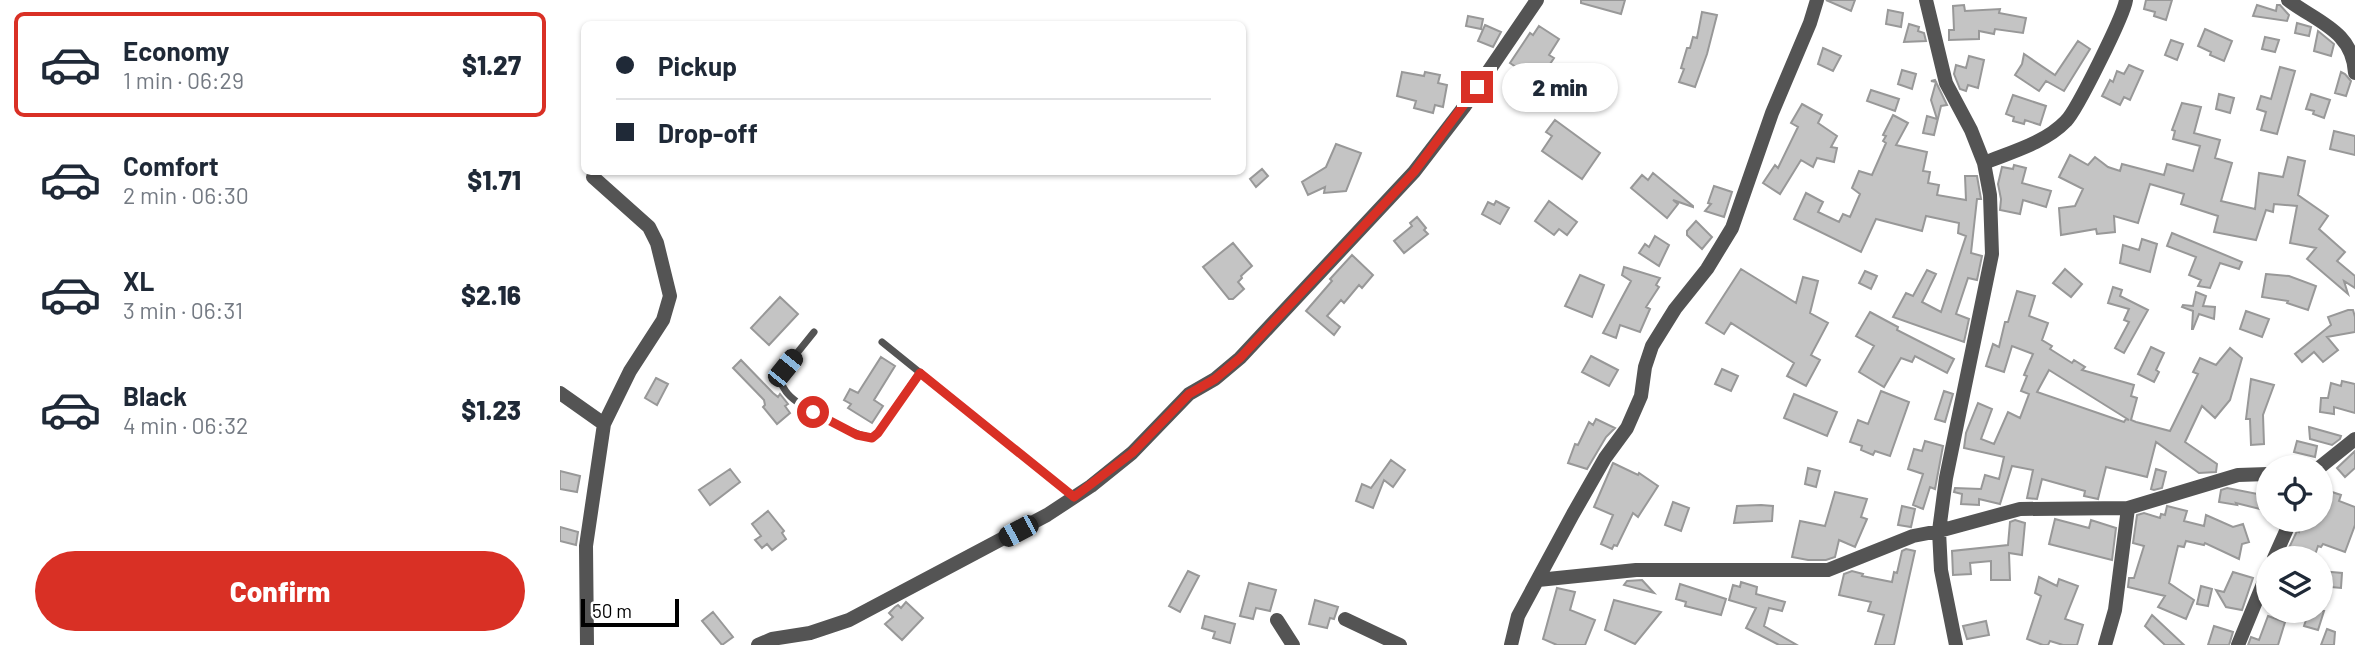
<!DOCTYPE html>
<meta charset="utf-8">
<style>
:root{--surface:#fff;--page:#f2f2f3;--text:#1f2937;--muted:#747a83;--line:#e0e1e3;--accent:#d93025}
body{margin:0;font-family:Barlow,sans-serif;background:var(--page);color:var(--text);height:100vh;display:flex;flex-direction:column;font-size:26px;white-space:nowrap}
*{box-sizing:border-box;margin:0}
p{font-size:23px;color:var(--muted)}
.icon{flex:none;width:38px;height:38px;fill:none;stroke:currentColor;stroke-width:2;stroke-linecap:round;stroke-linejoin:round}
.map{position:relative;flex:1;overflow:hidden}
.sheet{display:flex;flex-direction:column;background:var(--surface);width:560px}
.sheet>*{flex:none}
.top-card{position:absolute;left:21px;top:21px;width:665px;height:154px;border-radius:10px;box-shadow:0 2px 5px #0004;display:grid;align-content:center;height:154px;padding:0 35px;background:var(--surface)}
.controls{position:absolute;left:1696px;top:455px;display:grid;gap:14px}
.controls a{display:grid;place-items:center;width:77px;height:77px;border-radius:50%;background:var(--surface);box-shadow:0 2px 5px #0004;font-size:35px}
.scale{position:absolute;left:21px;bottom:18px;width:98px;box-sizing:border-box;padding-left:7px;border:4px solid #000;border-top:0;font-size:19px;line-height:24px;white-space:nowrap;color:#000;-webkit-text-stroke:5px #fff;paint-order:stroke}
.end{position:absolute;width:32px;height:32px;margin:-16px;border:9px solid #d93025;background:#fff;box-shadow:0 0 0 4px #fff}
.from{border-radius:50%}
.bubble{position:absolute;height:49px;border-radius:24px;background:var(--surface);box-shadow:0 2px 5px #0004;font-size:23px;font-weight:800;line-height:49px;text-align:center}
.car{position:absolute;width:21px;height:42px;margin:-21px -10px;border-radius:9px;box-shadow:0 0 5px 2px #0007;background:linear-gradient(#222 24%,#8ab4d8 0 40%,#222 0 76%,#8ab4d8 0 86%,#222 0)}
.top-card b{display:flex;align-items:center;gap:24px;height:66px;font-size:26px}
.top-card b+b{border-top:2px solid var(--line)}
.top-card i{width:18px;height:18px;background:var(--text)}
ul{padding:12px 0 0;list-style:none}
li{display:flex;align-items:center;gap:21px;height:105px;margin:0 14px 10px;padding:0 21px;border:4px solid transparent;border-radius:10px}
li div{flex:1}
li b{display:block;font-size:26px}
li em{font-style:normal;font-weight:800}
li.current{border-color:var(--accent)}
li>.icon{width:63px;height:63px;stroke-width:1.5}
.cta{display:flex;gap:14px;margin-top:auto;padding:14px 35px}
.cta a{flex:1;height:80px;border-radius:42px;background:var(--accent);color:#fff;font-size:28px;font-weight:800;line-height:80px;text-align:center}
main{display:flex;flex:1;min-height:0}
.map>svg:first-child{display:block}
.building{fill:#c4c4c4;stroke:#989898;stroke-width:2;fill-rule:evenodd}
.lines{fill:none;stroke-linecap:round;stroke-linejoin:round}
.service{stroke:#545454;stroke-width:7}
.minor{stroke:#545454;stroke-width:14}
.route{stroke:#d93025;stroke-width:9}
</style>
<main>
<section class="sheet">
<ul>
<li class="current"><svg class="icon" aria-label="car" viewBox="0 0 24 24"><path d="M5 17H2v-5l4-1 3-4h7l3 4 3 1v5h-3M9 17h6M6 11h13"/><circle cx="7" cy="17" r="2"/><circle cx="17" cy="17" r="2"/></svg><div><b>Economy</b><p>1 min · 06:29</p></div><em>$1.27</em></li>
<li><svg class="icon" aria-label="car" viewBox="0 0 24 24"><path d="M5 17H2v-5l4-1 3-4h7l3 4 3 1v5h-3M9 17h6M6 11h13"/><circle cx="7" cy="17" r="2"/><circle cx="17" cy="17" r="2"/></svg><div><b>Comfort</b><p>2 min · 06:30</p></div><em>$1.71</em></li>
<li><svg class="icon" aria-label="car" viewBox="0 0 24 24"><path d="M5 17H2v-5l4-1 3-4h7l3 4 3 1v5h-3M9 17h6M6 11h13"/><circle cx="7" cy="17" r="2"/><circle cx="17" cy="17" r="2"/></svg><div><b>XL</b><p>3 min · 06:31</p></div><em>$2.16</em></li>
<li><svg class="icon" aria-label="car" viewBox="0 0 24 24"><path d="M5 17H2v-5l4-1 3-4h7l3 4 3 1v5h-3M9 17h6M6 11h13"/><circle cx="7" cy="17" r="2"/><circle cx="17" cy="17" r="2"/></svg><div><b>Black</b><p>4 min · 06:32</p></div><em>$1.23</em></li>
</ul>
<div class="cta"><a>Confirm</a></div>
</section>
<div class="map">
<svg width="1795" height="645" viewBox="0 0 1795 645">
<rect width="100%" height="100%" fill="#fff"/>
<path class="building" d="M1021 0H1065L1061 14 1021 3Z
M1266 0H1295L1291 11Z
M1586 0H1612L1606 20 1594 16 1595 12 1584 9Z
M1404 5 1405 11 1440 9 1439 13 1466 18 1463 33 1435 29 1434 34 1419 31V39L1389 40V30H1394L1393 6Z
M1697 5 1716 11 1717 5H1720L1729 15 1727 21 1693 16Z
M1328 10 1343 13 1341 27 1326 24Z
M1142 12 1157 15 1147 54 1135 87 1119 82 1124 69 1121 68 1127 48H1130L1133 37 1137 38Z
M908 16 923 19 921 29 906 26Z
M1737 23 1751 27 1749 36 1735 33Z
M1349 24 1359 27 1358 31 1364 33 1366 41 1344 42Z
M925 25 941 32 933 47 918 41Z
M979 26 999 39 989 55 994 58 980 79 967 70 965 73 950 63 970 33 973 35Z
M1645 29 1672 41 1664 61 1650 55 1651 52 1638 46Z
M1758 31 1774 44 1771 56 1754 51Z
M1705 37 1719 40 1715 52 1702 49Z
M1611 40 1623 44 1617 60 1605 55Z
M1518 41 1530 49 1504 91 1486 81 1479 91 1455 75 1462 64 1464 54 1495 75Z
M1263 48 1281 56 1273 71 1258 64Z
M1409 56 1424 60 1418 88 1408 85 1406 91 1400 89 1394 74 1396 65 1406 68Z
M1569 65 1583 71 1570 100 1564 97 1560 105 1542 96 1550 80 1553 82 1557 71 1564 74Z
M1720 67 1735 71 1717 134 1701 130 1706 112 1697 109 1701 96 1711 99Z
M1342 70 1356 74 1352 89 1338 84Z
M842 72 864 76 865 72 880 75 878 83 887 85 883 107 875 105 873 113 854 108 856 101 837 96Z
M1781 72 1785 74 1791 81 1786 96 1775 93Z
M1375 80 1387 105 1381 106 1374 135 1363 133 1367 116 1377 119 1371 100 1376 82 1371 81Z
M1311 90 1339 99 1335 111 1307 101Z
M1659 94 1674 98 1670 113 1656 109Z
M1751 94 1770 100 1764 118 1753 114 1754 111 1746 109Z
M1453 95 1486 106 1480 125 1465 120 1464 124 1453 121 1454 117 1446 114Z
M1622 103 1641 107 1634 133 1660 140 1655 158 1672 163 1661 201 1695 209 1699 173 1723 177 1728 157 1745 161 1738 195 1768 216 1759 229 1785 252 1777 261 1795 276V288L1784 281 1788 294 1747 259 1756 248 1730 243 1737 206 1714 204 1713 212 1706 210 1696 240 1654 232 1658 216 1621 204 1624 194 1590 184 1578 223 1554 216 1555 232 1537 234 1536 229 1501 235 1499 208 1515 206 1523 189 1499 177 1510 155 1528 165 1535 157 1548 167 1560 171 1562 164 1604 175 1607 164 1633 171 1640 146 1613 139 1615 131 1612 130Z
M1242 104 1262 115 1258 123 1277 136 1271 147 1277 148 1274 162 1257 158 1253 167 1241 160 1220 194 1203 183 1215 165 1218 168 1238 127 1231 123Z
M1333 115 1348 123 1336 145 1367 152 1363 171 1370 172 1368 183 1379 185 1377 195 1406 200 1405 176H1417L1421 199H1417L1411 253 1422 256 1417 280 1408 278 1396 314 1409 319 1404 342 1333 317 1346 293 1353 296 1367 270 1376 274 1362 302 1381 312 1406 236 1398 233 1399 223 1366 216 1362 231 1316 219 1301 252 1234 219 1246 193 1263 202 1258 212 1279 222 1283 214 1290 217 1300 194 1292 188 1299 171 1312 175 1326 143 1323 141 1326 136 1323 135Z
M995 120 1040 153 1022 179 982 151 992 136 986 132Z
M1774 131 1795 136V155L1770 149Z
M776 144 801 153 786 191 764 193 765 187 748 195 742 182 766 167Z
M1454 165 1466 168 1462 183 1491 191 1486 207 1463 200 1460 214 1440 210 1441 199 1438 184 1442 167 1453 169Z
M702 169 708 176 696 187 690 179Z
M1093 173 1133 206V207L1113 200 1118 204 1107 218 1071 188 1082 175 1088 180Z
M1154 186 1172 192 1164 217 1145 211 1151 204 1148 203Z
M936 201 949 208 940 224 922 214 928 202 934 205Z
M989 201 1017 222 1007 235 999 229 994 235 975 221Z
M857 217 866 228 864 230 868 234 844 253 834 241 852 226 850 223Z
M1136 221 1152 237 1142 249 1127 235V231Z
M1612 233 1682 262 1679 269 1660 263 1650 288 1638 286 1641 280 1629 275 1636 257 1607 246Z
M1095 236 1109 245 1099 266 1079 253 1085 244 1089 247Z
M1582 239 1597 244 1590 272 1560 263 1563 245 1579 250Z
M673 243 692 266 681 276 682 278 678 282 684 289 673 299H669L643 267Z
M792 255 813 275 802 288 799 285 784 303 781 300 767 316 780 327 774 335 746 311 772 281 770 279Z
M1064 267 1100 278 1096 285 1099 287 1086 307 1090 309 1080 332 1060 325 1056 338 1043 333 1071 281 1062 275Z
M1181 269 1236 303 1243 277 1258 281 1250 313 1268 323 1251 355 1260 360 1246 386 1227 376 1234 363 1171 323 1164 334 1146 323Z
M1505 269 1522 284 1511 297 1493 283Z
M1305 271 1317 276 1311 289 1299 283Z
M1706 274 1729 276 1756 286 1748 310 1727 303 1728 301 1702 297Z
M1020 275 1044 285 1032 317 1005 306Z
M1553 287 1562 290 1560 296 1588 310 1564 353 1555 348 1569 322 1564 320 1569 309 1548 303Z
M1457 291 1475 296 1469 316 1488 323 1482 340 1492 346 1490 349 1512 363 1514 360 1525 367 1522 370 1574 385 1571 396 1577 398 1571 420 1576 422 1610 431 1638 374 1633 372 1640 358 1656 365 1670 348 1682 358 1670 400 1655 418 1642 406 1625 442 1657 464 1656 472 1639 473 1596 442 1587 477 1546 467 1538 499 1524 496 1525 491 1482 479 1477 499 1467 498 1473 470 1452 466 1440 504 1419 499V505L1401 504 1402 494 1394 492 1395 488 1421 489 1425 475 1439 479 1444 457 1404 448 1406 433 1418 403 1432 409 1421 439 1434 444 1448 412 1460 418 1469 394 1461 391 1467 376 1464 375 1473 354 1452 346 1444 372 1426 366 1433 344 1439 347 1445 322H1448ZM1489 370 1569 420 1566 419 1564 422 1477 392Z
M1636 292 1646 296 1643 306 1655 307 1654 319 1639 314 1633 329H1632L1633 311 1622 307 1623 305 1633 306Z
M220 297 238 314 209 345 191 328Z
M1788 310H1793L1795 317V332L1767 337 1778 350 1763 362 1754 352 1742 362 1735 354 1771 325 1768 317Z
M1686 311 1709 319 1702 337 1680 329Z
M1310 312 1338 327 1337 330 1394 359 1387 373 1355 356 1352 362 1341 358 1324 387 1299 372 1314 346 1296 336Z
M1591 347 1604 353 1596 370 1599 372 1594 382 1578 374Z
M1031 356 1058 370 1049 386 1022 372Z
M321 357 335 366 314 400 323 406 312 423 288 408 291 404 284 400 290 389 298 393Z
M181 360 213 393 218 397 220 394 228 404 225 406 230 413 217 424 203 407 205 405 204 400 173 368Z
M1162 369 1178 376 1171 391 1155 384Z
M96 378 108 384 97 405 85 398Z
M1691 379 1714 385 1703 415 1704 444 1691 445 1690 419H1686Z
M1782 381 1795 384V413L1774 407V414L1760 412 1761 398H1768L1771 383 1781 386Z
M1321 391 1349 402 1330 456 1315 451 1313 455 1301 450 1302 446 1290 442 1298 420 1308 424Z
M1384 391 1393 394 1385 422 1375 419Z
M1234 394 1277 412 1267 436 1224 418Z
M1036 419 1055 428 1046 437 1027 469 1008 463 1015 444 1018 445 1029 422 1033 425Z
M1749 427 1781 436 1780 439 1772 445 1750 439Z
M1365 441 1383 446 1375 489 1370 487 1363 509 1353 505 1363 474 1348 469 1354 449 1362 451Z
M1737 441 1757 446 1755 457 1734 452Z
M1795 451V468L1785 477 1777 468Z
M831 460 845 470 833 487 824 480 813 508 796 501 802 484 811 488Z
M1053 463 1078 475 1079 473 1098 486 1078 517 1073 513 1057 546 1054 545 1052 549 1041 544 1053 515 1034 507Z
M1248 468 1260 471 1256 487 1245 484Z
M170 469 180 482 150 505 139 490Z
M1596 469 1606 472 1602 488 1594 490 1591 489Z
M0 471 20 476 17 492 0 489Z
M1667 488 1708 496V511L1676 503 1677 505 1659 502 1661 490Z
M1766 490 1781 495 1779 501 1795 507V525L1785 552 1763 544 1761 547 1758 546 1754 558 1727 552 1737 531 1739 532 1742 520H1760V505Z
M1275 492 1307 499 1301 517 1307 519 1295 547 1279 540 1275 557 1266 560H1248L1232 557 1240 521 1265 526Z
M1113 502 1129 508 1121 531 1105 525Z
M1201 505 1213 506 1212 521 1174 523 1177 506Z
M1342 506 1355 509 1351 527 1338 525Z
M1607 506 1627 511 1624 521 1644 526 1646 515 1673 527 1683 524 1689 542 1682 544 1679 559 1645 543 1644 545 1626 541 1624 547 1618 546 1609 583 1634 600 1626 619 1598 607 1605 596 1568 587 1569 578H1574L1584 546 1573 543 1577 515 1584 513 1600 518 1601 514 1605 515Z
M208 511 224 531 222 533 226 539 212 550 207 544 202 548 195 540 201 536 192 524Z
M1495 519 1529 528 1531 520 1556 528 1552 560 1489 544Z
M1455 520 1465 523 1462 555 1449 553 1450 580H1431V561L1410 563 1411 574 1393 575 1392 551 1448 545 1450 522Z
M0 527 18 532 16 545 0 541Z
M1346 549 1355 551 1334 645H1315L1324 615 1308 611 1311 602 1279 595 1284 574 1292 571 1303 574 1302 576 1332 582 1334 572 1337 573 1342 551Z
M628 571 639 576 620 612 609 606Z
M1760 571 1782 573 1781 588 1760 586Z
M1673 572 1693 578 1682 610 1666 607 1656 590 1664 592Z
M1479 577 1497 586 1499 579 1518 586 1505 619 1523 625 1517 645H1503L1490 641 1488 645H1483L1467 639 1481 596 1475 593Z
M1082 580 1094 593 1064 585 1067 581Z
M1181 582 1197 587 1196 594 1225 602 1222 611 1209 608 1204 626 1237 645H1219L1186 628 1196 608 1169 600 1173 585 1180 587Z
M689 583 716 590 710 611 696 608 693 619 680 616Z
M1120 584 1166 599 1161 615 1125 606 1126 602 1116 599Z
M1641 586 1652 589 1648 606 1637 604Z
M997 588 1015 592 1010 610 1035 620 1025 645H997L983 639Z
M755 600 778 607 774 619 770 618 767 628 749 624Z
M1054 600 1101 612 1075 644 1045 630Z
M346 602 363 618 342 640 325 624 333 617 329 613 335 607 338 605 341 608Z
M1749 611H1764L1758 630 1744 626Z
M153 612 173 637 162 645 142 621Z
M1592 615 1624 645H1605L1585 626Z
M645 616 675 624 670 643 653 638 655 632 642 628Z
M1708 616 1725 622 1718 645H1688L1691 637 1699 640Z
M1426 621 1429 635 1407 639 1403 626Z
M1654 626 1673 632 1669 645H1648Z
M1767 629 1775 632 1774 645H1761Z"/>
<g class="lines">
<path class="service" d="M254 332 225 368 222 385C224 388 225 391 228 394 238 406 296 437 312 437L318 433 360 372
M322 342 514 497"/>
<path class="minor" d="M1366 0 1386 83 1411 130 1424 163 1430 195 1432 254 1386 478 1379 531 1381 570 1396 645
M1728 0C1757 22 1793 31 1795 73
M1424 163C1451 152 1485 143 1506 121 1517 110 1564 15 1566 0
M33 177 89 227 97 243 110 296 103 320 70 371 44 424
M0 393 44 424 26 546 27 645
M1760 467 1795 439
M1714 558 1731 520
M978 580 1076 570H1268L1353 536 1379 531 1460 509 1568 508 1678 475 1708 474
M785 619 840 645
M717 620 733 645
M198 645 212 639 250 633 289 620 487 515 531 486 572 453 629 394 655 379 680 358 854 172 904 107 977 0
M951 645 958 616 1013 514 1045 458 1067 428 1081 396 1085 367 1092 346 1115 309 1147 269 1172 228 1212 113 1250 23 1257 0
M1545 645 1555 610 1568 508
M1678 645 1708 572"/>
</g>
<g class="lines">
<path class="route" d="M253 412 297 435 312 438 318 433 360 373 514 497 572 453 629 394 655 379 680 358 854 172 917 87"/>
</g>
</svg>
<div class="controls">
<a><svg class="icon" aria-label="locate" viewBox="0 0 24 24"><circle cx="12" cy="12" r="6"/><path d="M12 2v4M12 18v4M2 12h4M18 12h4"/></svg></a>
<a><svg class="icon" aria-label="layers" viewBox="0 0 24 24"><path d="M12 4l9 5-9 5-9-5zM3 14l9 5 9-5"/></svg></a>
</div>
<div class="scale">50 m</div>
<i class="end from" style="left:253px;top:412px"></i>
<i class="end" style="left:917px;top:87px"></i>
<div class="bubble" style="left:942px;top:63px;width:116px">2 min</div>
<i class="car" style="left:225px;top:368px;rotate:39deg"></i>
<i class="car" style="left:458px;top:531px;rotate:242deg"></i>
<div class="top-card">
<b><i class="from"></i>Pickup</b>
<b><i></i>Drop-off</b>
</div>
</div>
</main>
